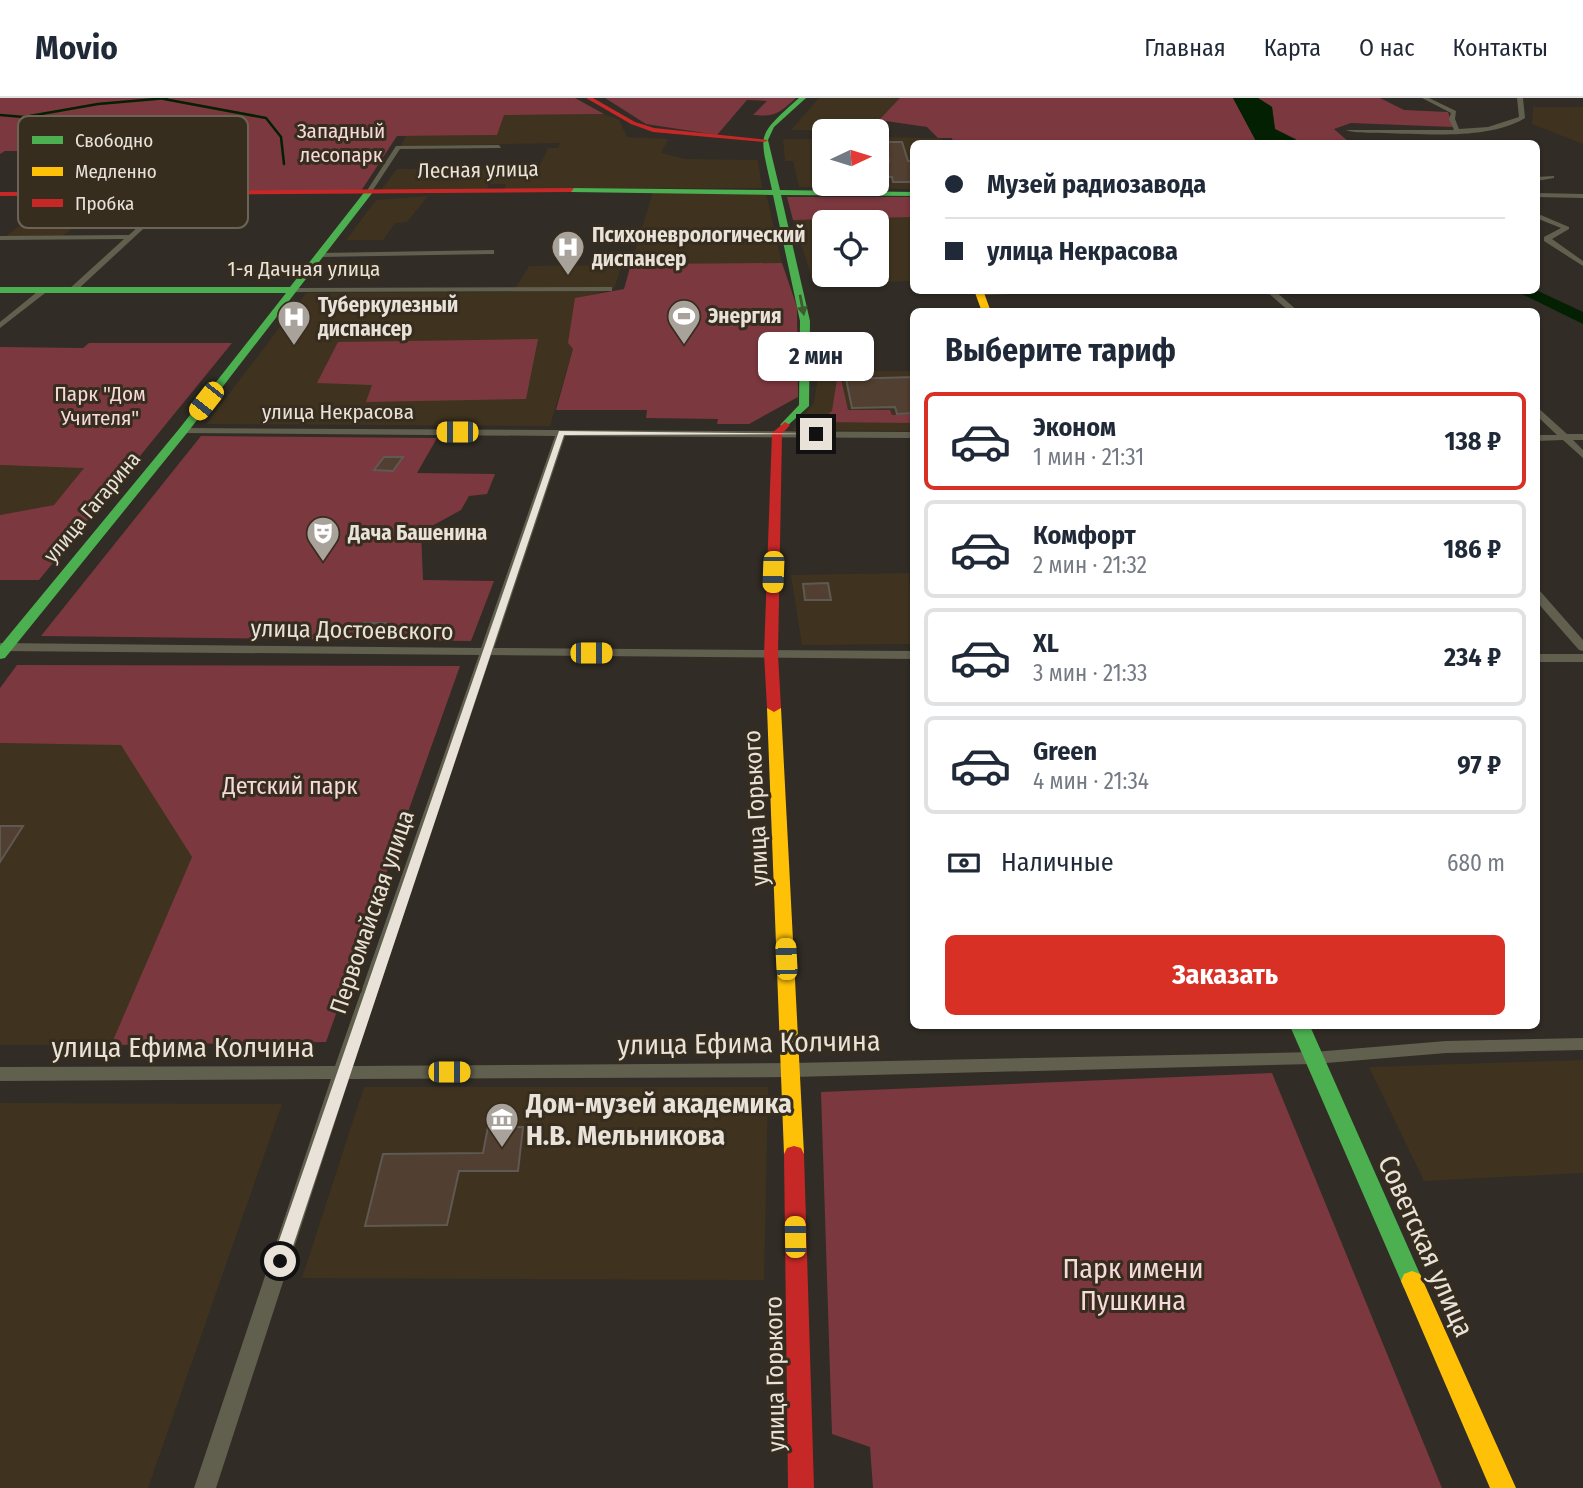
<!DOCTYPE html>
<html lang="ru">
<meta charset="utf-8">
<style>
:root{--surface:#fff;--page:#f2f2f3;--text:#1f2937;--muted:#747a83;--line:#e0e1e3;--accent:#d93025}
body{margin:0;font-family:"Fira Sans Condensed",sans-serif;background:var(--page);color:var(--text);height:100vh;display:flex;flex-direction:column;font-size:26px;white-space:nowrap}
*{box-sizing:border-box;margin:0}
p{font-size:23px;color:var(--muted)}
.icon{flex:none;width:38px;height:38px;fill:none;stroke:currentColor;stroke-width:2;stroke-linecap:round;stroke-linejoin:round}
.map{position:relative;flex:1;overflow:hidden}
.panel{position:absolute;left:910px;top:210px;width:630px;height:721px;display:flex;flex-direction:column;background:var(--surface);border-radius:10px;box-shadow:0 2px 5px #0004}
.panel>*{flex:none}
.hud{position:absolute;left:910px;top:42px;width:630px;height:154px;border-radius:10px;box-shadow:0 2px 5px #0004;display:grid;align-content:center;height:154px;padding:0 35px;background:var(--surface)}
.needle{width:46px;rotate:86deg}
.controls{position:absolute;left:812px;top:21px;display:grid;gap:14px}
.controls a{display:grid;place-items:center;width:77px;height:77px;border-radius:10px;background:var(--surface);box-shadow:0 2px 5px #0004;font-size:35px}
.end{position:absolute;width:32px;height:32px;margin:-16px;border:9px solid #e8e2d9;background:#111;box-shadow:0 0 0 4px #111}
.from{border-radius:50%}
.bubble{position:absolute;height:49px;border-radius:10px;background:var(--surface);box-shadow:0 2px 5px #0004;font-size:23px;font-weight:700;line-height:49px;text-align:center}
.car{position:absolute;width:21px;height:42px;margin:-21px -10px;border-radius:9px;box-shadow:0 0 5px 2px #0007;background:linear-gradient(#f5c518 24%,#345 0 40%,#f5c518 0 76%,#345 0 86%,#f5c518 0)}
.hud b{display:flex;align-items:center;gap:24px;height:66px;font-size:26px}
.hud b+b{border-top:2px solid var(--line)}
.hud i{width:18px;height:18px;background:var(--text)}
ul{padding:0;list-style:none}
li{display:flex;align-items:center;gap:21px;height:98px;margin:0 14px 10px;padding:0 21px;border:4px solid var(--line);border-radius:10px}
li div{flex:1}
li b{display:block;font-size:26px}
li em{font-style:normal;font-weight:700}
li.current{border-color:var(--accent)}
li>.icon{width:63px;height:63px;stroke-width:1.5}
h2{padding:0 35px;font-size:32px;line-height:84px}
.pay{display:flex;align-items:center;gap:18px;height:77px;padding:0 35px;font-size:26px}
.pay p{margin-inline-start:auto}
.primary-button{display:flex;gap:14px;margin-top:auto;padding:14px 35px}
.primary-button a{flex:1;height:80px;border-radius:10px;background:var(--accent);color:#fff;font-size:28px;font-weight:700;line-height:80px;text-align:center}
header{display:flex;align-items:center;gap:42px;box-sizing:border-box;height:98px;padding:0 35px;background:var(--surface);border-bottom:2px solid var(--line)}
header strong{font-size:33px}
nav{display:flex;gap:38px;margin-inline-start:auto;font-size:24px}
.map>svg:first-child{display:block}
.built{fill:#3f3320;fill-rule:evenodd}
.green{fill:#7c383f}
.water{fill:#042003}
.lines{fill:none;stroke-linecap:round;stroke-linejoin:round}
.stream{stroke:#042003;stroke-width:2.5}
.river{fill:#042003;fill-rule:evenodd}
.building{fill:#513f31;stroke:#5f5953;stroke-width:2}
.street{fill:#61604e;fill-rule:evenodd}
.fast{fill:#4caf50;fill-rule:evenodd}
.slow{fill:#ffc107;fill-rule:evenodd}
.jam{fill:#c62828;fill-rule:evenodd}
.oneway{fill:#3e5a30}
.route{fill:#e8e2d9}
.labels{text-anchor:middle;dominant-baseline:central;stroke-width:6;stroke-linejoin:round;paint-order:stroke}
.far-park-label{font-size:21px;fill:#f6d9da;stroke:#372d1f}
.far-street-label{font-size:21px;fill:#e8e2d9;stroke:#372d1f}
.far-poi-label{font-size:21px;font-weight:bold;fill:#e8e2d9;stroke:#372d1f;text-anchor:start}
.street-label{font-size:24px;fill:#e8e2d9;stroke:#372d1f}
.park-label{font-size:24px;fill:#f6d9da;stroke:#372d1f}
.near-street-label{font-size:28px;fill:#e8e2d9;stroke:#372d1f}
.near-poi-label{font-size:28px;font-weight:bold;fill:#e8e2d9;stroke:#372d1f;text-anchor:start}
.near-park-label{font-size:28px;fill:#f6d9da;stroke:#372d1f}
.key{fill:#372d1f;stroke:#6c6357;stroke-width:2}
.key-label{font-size:19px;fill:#e8e2d9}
</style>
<header>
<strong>Movio</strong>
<nav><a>Главная</a><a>Карта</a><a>О нас</a><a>Контакты</a></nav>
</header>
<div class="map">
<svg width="1583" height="1390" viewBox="0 0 1583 1390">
<rect width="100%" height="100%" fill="#312c25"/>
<path class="built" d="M819 0H900L869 33 791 32Z
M1533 9H1583V46L1532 26Z
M604 16 619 22 627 39 668 41 661 55 686 61 758 62 762 90 504 91 506 86H489L487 91 381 92 397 71H538L548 50H558L560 45 401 48 406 38 497 37 503 17Z
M877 39 938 40 944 42 945 45 914 46 913 91 799 89 793 63H785L783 41H824V86H877Z
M653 94 766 95 782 165 631 166Z
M428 98 407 124 395 125 383 142H346L376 102Z
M57 100H114L62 138H6Z
M913 119V183L814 186 793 122ZM824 124H877V177H824Z
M622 167 614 191 575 201 573 251 550 328 206 326 306 195 513 194 529 168Z
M819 273H913V333L792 332 814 305Z
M0 367 85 369 54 407 0 417Z
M909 475 913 546 802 547 791 477Z
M0 645 121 646 192 759 111 947H0Z
M1583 962V1075L1424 1083 1369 969Z
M364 989H768L764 1182 302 1180Z
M0 1005 282 1006 148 1390H0Z"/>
<path class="green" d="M0 0H575L604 16 504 17 497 37 397 38 361 93 60 92 67 87 194 86 233 53H5L0 56Z
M605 0H796C779 15 776 19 753 17L767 3 747 2 717 37 646 26Z
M900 0H1233L1257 45H953L952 40H938L927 29 879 22Z
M1258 0H1380L1404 12 1448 14 1453 29 1351 25 1334 31 1350 45H1297L1296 41 1275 31 1272 9Z
M787 99H913V119L793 122Z
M782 165 797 209 798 299 749 326H717L718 321 646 320 647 312H556L573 251 568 245 575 200 624 191 631 166Z
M538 241 526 301 366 304 372 287 317 285 338 244Z
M89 245H232L39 482H0V417L54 407 84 370 0 367V249L83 250Z
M837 281H841L848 312H890L892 317 913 316V325L819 324 832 313Z
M201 338 437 340 417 375 495 376 487 396 469 398 461 412 421 434 423 482 494 483 471 543 41 538Z
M17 567 460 568 326 944 111 947 192 759 121 647 0 645V590Z
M1272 975 1442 1390H873L870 1349 832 1336 821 994Z"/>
<path class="water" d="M1233 0H1258L1272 9 1275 31 1296 42 1297 45H1257Z"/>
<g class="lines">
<path class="stream" d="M164 1 266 20 281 39 284 66
M0 17 24 19 98 6 167 0"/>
<path class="river" d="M1514 192H1536L1583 214V226Z"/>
</g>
<path class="building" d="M884 44H902L908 63H914V84H893L892 79H877V63H889Z
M914 279V315L897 316 895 309 852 310 846 281Z
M384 359H403L393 373 374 372Z
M828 485 831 502H805L803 486Z
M363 525H386L379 539 357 540Z
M0 728H23L0 764Z
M488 1029H523L518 1073H459L447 1127 365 1128 383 1056 483 1055Z"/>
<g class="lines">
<path class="street" d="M1422 0H1429L1456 13 1455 21 1459 31 1488 29 1519 19 1517 0H1523L1525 20C1490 42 1425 36 1384 35 1372 34 1357 36 1346 32H1454L1449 21 1451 15Z
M499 47 501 50 400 51 371 95 366 94 396 48Z
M1554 78V80L1536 83V79Z
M177 94 182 95 75 194 68 192 124 141 0 142V138L129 137Z
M1536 95 1583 96V100L1536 99Z
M1536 115 1569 129V131L1552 141 1583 163V168L1544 143V139L1561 130 1536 120Z
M494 152V156H491L321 159 317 157 321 155Z
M612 189V193H609L293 194 289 192 293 190Z
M42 190 49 192 0 230V224Z
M1134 192 979 197 975 195 987 192Z
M1265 192H1274L1299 214H1290Z
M1536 308 1567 336H1583V342H1573L1583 352V360L1563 342 1536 343V337H1557L1536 317Z
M183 330 914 334V340L565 338 494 550 914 553V561L491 557 353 968 792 965 1314 954 1446 943 1583 940V952L1446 955 1314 966 792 979 349 981 216 1390H194L331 981 0 983V969L335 968 479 557 0 553V545L481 550 555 338 180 335V331Z
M1536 492 1540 493 1583 542V553L1579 552 1536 503Z
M1536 556H1583V564H1536Z"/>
<path class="fast" d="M799 0H806L774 29 768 42 780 92 914 94V98L781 97 810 223 809 308 785 330 780 327 799 307 800 223 773 97 571 94 567 92 571 90 772 92C760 35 754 40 799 0Z
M366 92 373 94 187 335 5 560 0 561V548L179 331 286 195H0V189H290Z
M1290 928H1310L1423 1183 1420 1190 1412 1193 1404 1190Z"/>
<path class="slow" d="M974 192H983L991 214H982Z
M774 606 781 610 804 1056 801 1062 794 1064 787 1062 784 1056 767 610Z
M1412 1173 1420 1176 1423 1183 1516 1390H1490L1401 1183 1404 1176Z"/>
<path class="jam" d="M586 0H593L635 24 654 30 768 42 765 44 653 34 631 26Z
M574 90 571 94 0 98V94Z
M785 324 790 327 782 336 778 556 781 610 774 614 767 610 764 556 772 335Z
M794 1048 801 1050 804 1056 814 1390H788L784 1056 787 1050Z"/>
</g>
<defs><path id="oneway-solid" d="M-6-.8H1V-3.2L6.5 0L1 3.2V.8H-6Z" transform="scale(1.75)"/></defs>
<use class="oneway" href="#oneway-solid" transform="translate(802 207) rotate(79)"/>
<path class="route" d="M559 333 820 336 564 337 288 1163 280 1169 272 1163Z"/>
<defs>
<symbol id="hospital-pin" viewBox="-11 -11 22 30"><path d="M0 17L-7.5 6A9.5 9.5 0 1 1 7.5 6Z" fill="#a8a29a" stroke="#372d1f"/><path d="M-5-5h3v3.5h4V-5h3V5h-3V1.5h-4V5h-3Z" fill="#fff"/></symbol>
<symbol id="stadium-pin" viewBox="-11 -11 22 30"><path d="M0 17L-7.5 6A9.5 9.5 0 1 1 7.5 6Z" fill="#a8a29a" stroke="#372d1f"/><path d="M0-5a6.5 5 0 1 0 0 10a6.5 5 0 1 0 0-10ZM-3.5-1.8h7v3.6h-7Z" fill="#fff"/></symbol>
<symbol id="theatre-pin" viewBox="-11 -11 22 30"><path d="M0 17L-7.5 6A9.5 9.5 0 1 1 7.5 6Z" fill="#a8a29a" stroke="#372d1f"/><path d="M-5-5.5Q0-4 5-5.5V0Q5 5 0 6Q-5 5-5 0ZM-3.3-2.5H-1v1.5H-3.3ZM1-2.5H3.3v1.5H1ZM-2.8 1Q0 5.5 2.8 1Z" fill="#fff"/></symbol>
<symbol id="museum-pin" viewBox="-11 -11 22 30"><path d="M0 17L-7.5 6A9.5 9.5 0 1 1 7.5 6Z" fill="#a8a29a" stroke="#372d1f"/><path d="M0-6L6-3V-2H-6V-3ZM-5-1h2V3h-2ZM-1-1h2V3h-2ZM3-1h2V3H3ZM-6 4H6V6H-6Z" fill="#fff"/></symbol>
</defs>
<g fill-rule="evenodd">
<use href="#hospital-pin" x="549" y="130" width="38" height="52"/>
<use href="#stadium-pin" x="665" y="199" width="38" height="52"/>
<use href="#hospital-pin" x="275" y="200" width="38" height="52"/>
<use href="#theatre-pin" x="304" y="416" width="38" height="52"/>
<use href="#museum-pin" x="483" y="1002" width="38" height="52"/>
</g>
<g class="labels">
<g class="far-park-label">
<text x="341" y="33">Западный<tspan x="341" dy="24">лесопарк</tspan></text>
<text x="100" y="296">Парк "Дом<tspan x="100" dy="24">Учителя"</tspan></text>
</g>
<g class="far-street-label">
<text transform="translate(478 72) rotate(-1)">Лесная улица</text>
<text x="304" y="171">1-я Дачная улица</text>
<text x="338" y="314">улица Некрасова</text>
<text transform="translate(92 409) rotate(-50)">улица Гагарина</text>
</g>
<g class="far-poi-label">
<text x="592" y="137">Психоневрологический<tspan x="592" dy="24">диспансер</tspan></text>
<text x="318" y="207">Туберкулезный<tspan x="318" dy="24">диспансер</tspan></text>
<text x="708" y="218">Энергия</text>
<text x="348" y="435">Дача Башенина</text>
</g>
<g class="street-label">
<text transform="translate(352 532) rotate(1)">улица Достоевского</text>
<text transform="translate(756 710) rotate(-93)">улица Горького</text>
<text transform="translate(372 814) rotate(-71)">Первомайская улица</text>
<text transform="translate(775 1276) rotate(-91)">улица Горького</text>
</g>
<g class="park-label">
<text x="290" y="688">Детский парк</text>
</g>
<g class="near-street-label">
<text transform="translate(749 945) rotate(-1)">улица Ефима Колчина</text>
<text x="183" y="949">улица Ефима Колчина</text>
<text transform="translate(1426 1148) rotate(66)">Советская улица</text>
</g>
<g class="near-poi-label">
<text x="526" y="1005">Дом-музей академика<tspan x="526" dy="32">Н.В. Мельникова</tspan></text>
</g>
<g class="near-park-label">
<text x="1133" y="1170">Парк имени<tspan x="1133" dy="32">Пушкина</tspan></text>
</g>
</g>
<rect x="18" y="18" width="230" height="112" rx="10" class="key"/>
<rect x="32" y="38" width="31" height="8" fill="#4caf50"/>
<rect x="32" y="69" width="31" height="9" fill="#ffc107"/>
<rect x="32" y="101" width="31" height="8" fill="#c62828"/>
<g class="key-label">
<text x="75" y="49">Свободно</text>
<text x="75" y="80">Медленно</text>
<text x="75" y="112">Пробка</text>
</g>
</svg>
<div class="controls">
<a><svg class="needle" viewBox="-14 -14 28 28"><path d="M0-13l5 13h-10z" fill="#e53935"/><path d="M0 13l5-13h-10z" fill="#747a83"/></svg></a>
<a><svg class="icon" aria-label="locate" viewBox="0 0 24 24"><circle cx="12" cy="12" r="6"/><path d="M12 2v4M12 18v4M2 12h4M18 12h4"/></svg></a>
</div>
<i class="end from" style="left:280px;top:1163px"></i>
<i class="end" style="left:816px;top:336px"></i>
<div class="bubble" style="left:758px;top:234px;width:116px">2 мин</div>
<i class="car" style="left:206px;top:303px;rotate:218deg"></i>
<i class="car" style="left:457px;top:334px;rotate:270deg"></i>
<i class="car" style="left:773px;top:474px;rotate:182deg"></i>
<i class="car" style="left:591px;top:555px;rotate:90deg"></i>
<i class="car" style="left:786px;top:861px;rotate:357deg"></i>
<i class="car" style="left:449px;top:974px;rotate:90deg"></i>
<i class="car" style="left:795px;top:1139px;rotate:359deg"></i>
<div class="hud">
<b><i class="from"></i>Музей радиозавода</b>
<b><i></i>улица Некрасова</b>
</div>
<section class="panel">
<h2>Выберите тариф</h2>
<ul>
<li class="current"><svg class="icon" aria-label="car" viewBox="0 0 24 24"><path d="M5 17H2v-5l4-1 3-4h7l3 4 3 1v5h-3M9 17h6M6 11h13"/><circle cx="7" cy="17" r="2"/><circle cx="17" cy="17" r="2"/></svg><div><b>Эконом</b><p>1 мин · 21:31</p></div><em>138 ₽</em></li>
<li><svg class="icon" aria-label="car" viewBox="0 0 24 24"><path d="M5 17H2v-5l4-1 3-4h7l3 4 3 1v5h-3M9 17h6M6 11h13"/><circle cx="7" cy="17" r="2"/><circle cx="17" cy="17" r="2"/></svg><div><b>Комфорт</b><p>2 мин · 21:32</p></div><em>186 ₽</em></li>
<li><svg class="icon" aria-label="car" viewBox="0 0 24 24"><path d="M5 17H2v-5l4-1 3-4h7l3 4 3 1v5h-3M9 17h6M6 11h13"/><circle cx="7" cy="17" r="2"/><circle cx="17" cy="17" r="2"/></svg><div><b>XL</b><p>3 мин · 21:33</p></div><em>234 ₽</em></li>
<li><svg class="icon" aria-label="car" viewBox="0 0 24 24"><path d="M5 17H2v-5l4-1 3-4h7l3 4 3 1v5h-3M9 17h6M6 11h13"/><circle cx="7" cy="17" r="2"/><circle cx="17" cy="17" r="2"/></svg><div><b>Green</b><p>4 мин · 21:34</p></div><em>97 ₽</em></li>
</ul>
<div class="pay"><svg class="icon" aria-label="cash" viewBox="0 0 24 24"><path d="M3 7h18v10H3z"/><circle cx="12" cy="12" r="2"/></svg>Наличные<p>680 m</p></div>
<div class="primary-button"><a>Заказать</a></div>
</section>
</div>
